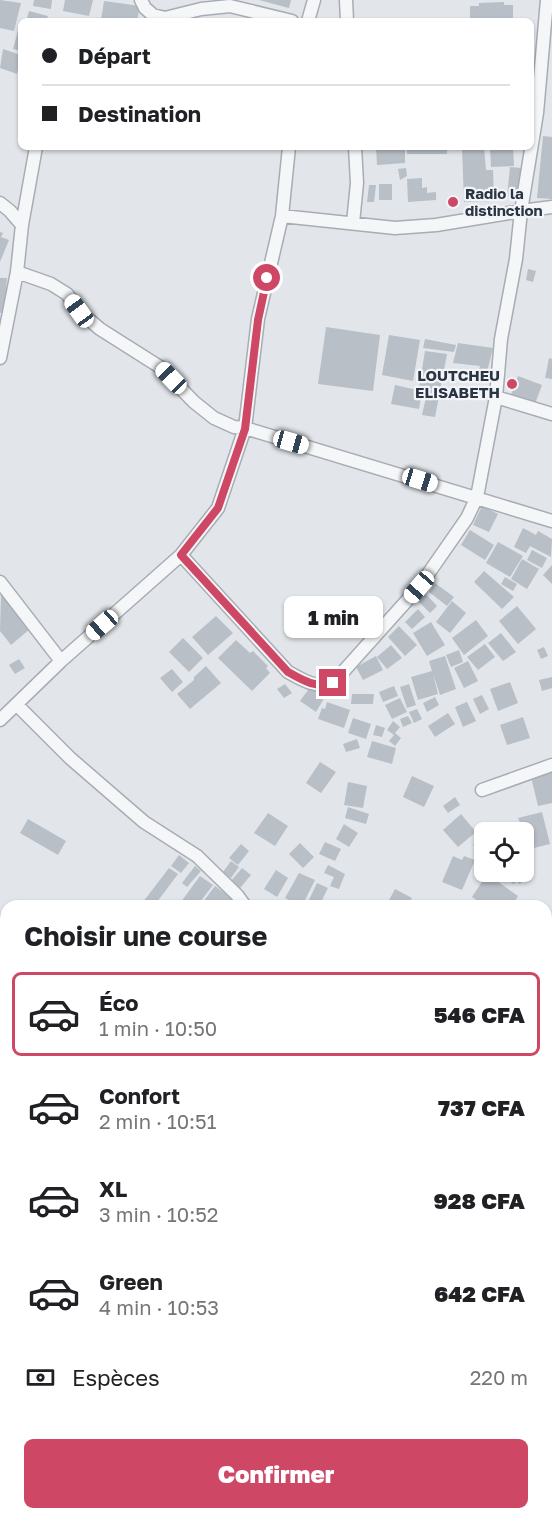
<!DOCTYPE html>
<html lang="fr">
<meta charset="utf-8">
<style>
:root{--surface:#fff;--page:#f2f2f2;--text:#202124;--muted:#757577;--line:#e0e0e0;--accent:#ce4866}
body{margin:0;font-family:"Golos Text",sans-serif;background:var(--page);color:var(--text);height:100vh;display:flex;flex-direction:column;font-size:22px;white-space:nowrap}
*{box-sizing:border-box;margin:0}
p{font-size:20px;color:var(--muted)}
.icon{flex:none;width:33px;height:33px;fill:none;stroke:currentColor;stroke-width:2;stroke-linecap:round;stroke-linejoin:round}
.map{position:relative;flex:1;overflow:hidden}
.sheet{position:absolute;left:0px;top:900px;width:552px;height:620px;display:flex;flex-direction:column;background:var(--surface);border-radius:18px 18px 0 0;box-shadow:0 2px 4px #0004}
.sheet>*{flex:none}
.guide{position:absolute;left:18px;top:18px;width:516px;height:132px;border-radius:9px;box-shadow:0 2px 4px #0004;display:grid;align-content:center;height:132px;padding:0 24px;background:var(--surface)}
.tools{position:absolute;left:474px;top:822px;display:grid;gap:12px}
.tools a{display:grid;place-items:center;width:60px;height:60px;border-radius:9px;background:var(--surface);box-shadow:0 2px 4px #0004;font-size:30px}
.end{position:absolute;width:27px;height:27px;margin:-14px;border:8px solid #ce4866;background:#fff;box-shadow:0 0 0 3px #fff}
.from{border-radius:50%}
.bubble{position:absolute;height:42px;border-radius:9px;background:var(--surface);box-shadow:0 2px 4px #0004;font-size:20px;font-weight:800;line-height:42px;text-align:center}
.car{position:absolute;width:18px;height:36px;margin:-18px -9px;border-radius:8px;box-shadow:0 0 4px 2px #0007;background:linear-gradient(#fff 24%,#345 0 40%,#fff 0 76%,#345 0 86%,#fff 0)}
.guide b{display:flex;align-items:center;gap:21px;height:57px;font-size:22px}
.guide b+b{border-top:2px solid var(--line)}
.guide i{width:15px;height:15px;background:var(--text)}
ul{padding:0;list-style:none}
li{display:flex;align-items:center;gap:18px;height:84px;margin:0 12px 9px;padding:0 12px;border:3px solid transparent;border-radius:9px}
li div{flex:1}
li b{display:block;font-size:22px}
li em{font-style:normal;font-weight:800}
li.current{border-color:var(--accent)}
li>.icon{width:54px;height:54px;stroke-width:1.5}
h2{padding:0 24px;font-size:27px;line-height:72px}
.pay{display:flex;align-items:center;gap:15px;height:66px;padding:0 24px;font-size:22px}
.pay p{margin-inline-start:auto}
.action{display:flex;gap:12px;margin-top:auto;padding:12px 24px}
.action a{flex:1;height:69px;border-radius:9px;background:var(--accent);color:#fff;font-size:24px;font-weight:800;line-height:69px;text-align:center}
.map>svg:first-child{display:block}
.building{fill:#b9bfc7}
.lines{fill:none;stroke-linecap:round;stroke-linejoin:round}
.minor-casing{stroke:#a7adb4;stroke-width:15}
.minor{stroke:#f5f6f8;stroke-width:12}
.route{stroke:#ce4866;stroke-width:8}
.poi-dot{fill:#ce4866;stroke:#f2f4f8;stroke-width:2}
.labels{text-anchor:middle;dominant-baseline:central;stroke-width:4.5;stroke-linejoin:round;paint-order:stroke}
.poi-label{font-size:15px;font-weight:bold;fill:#2a3442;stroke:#f2f4f8;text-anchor:start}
</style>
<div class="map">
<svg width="552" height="1519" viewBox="0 0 552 1519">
<rect width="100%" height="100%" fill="#e2e6ea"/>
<path class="building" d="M0 0 21 3 14 31 0 28Z
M34 0H52L51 9 33 6Z
M65 0H93L89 16 63 11Z
M259 0H291L289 8Z
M104 1 140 6 137 21 101 20Z
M504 2V5H513V21H470V6H479V3Z
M29 11 48 16 46 21 27 18Z
M19 27H21V51L13 49Z
M3 49 21 55 17 74 0 68Z
M543 136 552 137V199L537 198Z
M376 147H405V163L377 165Z
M407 147H447V154H407Z
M462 147H484L486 170H493L494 201 464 202Z
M490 147H513L514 166 491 167Z
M510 167 521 168 518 198 507 197Z
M406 168 407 176 400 180 398 169Z
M422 178V188L427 187V193L436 192V200L408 202 407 179Z
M379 184H392V200H379Z
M369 185H376L374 202H367Z
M0 232 3 233 1 237 9 240 0 262Z
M528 269 536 271 533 282 526 280Z
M0 278H7L4 313H0Z
M326 327 380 335 373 391 318 384Z
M389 335 420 340 413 381 382 375Z
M425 339 456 345 454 352 423 348Z
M458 343 493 348 486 376 478 375 480 366 453 363Z
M425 351 447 354 440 390 419 387Z
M549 358 552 359V379L545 378Z
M518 376 542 385 535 404 511 395Z
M395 385 422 391 419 409 391 404Z
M428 389 440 391 435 417 422 415Z
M482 506 498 514 489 532 473 525Z
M523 528 536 535 538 531 552 539 551 557 530 546 526 553 514 547Z
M470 530 494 545 485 560 461 545Z
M498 542 523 556 510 577 486 563Z
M532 550 547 558 542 568 527 560Z
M522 559 539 569 527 589 511 579Z
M552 565V584L543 575Z
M484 571 514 597 502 609 474 582Z
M505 577 517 584 513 591 501 584Z
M435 583 454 597 447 606 429 592Z
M1 594 30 629 11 645 0 631Z
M426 594 437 606 430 613 418 601Z
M452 601 466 613 450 633 436 622Z
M517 606 536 629 518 644 499 621Z
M418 609 425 617 412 629 405 622Z
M216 616 233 633 208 655 192 637Z
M476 620 488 636 464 655 452 638Z
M431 622 445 645 427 656 413 633Z
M399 626 417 645 405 656 388 637Z
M501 633 516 652 503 661 488 643Z
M183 638 203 658 189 672 169 652Z
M236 640 250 653 253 651 268 666 266 668 270 673 252 691 218 658Z
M485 644 495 657 478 670 467 657Z
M391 645 402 658 387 669 377 657Z
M544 647 548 656 541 659 537 650Z
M459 650 463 662 451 667 446 655Z
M376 656 383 670 363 680 356 667Z
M445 656 456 689 440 695 433 674 438 694 418 700 411 677 432 671 429 661Z
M19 659 25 668 15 674 9 665Z
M468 661 478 681 464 688 454 668Z
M206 666 221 683 190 709 177 694 194 680V677Z
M172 669 183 682 172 692 160 678Z
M552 677V688L542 691 539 680Z
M510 682 518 703 498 711 490 689Z
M285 684 292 693 284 698 277 689Z
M409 684 416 705 407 708 400 687Z
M311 686 326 695 316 712 300 701Z
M394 686 398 696 383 702 379 692Z
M352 694H374L373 704H351Z
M482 695 489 709 480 714 473 699Z
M435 697 439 705 427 712 423 703Z
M400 698 407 712 392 719 385 705Z
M327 702 350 710 344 728 318 719 322 708 325 709Z
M467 702 476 721 463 727 455 707Z
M417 709 422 719 414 723 409 712Z
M448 713 455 724 435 737 428 726Z
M408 716 412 723 403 727 400 719Z
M523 717 530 738 507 745 500 725Z
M353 718 371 724 366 739 348 733Z
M393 721 400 727 395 733 401 738 395 746 389 741 394 735 387 730Z
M376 725 385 728 382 737 373 735Z
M357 739 360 748 346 752 343 744Z
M372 741 396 748 392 764 367 757Z
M320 762 336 772 321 793 306 783Z
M552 767V803L538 806 531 777 545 774 544 769Z
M412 776 434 786 424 807 403 797Z
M348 782 367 786 363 808 344 805Z
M455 797 460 805 448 813 443 806Z
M348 807 369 814 366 824 345 818Z
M542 812 550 844 526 850 524 832 518 818Z
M268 813 288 826 275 846 254 833Z
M461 814 476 832 458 847 443 830Z
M28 819 66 841 58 855 20 833Z
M344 824 358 833 349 847 336 839Z
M484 833V856L473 845Z
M325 842 341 849 335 861 319 854Z
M300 843 314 857 303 868 289 854Z
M241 844 249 851 238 865 229 858Z
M179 855 189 863 181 873 171 866Z
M524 855 531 860 524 870 528 873 520 884 516 881 514 884 495 872H524Z
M453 856 462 860 464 856 475 860 462 890 442 882Z
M231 861 239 867 231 878 223 872Z
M477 862 484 866V872H487L485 876 474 870Z
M328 865 345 874 339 889 330 886 334 877 324 873Z
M195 866 201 871 187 887 182 883Z
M169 868 178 874 154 906H149L143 902Z
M242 868 251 875 240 888 231 881Z
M276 870 288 878 277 897 264 889Z
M299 873 315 880 302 906 285 898Z
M487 874 518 896 512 906H495L484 900 481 903 472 897Z
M200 876 213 885 197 906H178Z
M317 883 328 888 319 906H306Z
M215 886 234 900 229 906H200Z
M395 889 412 898 407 906H386Z
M0 913 6 917V944L0 939Z
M546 924 552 933V941L548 945 546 941Z
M0 943 6 948V966L0 974Z
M0 1081 6 1087V1105L0 1099Z
M546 1125 552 1126V1142L546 1141Z
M546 1146 552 1147V1169L546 1168Z
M6 1259V1271L0 1274V1262Z
M546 1268 552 1269 549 1290H546Z
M3 1274 6 1291 0 1293V1275Z
M0 1308H6V1322H0Z
M546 1343H552V1375H546Z
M6 1348V1366L0 1361V1356Z
M37 1514H69V1519H37Z
M135 1514H164L165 1519H136Z
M236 1514H275V1519H236Z
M301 1514H323V1519H301Z
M358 1514H383V1519H358Z"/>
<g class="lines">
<defs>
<path id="minor" d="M141 0 145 8 153 15 165 18 201 9 230 6 292 21
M346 0 347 21
M308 21 314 0
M0 203 10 211 22 225
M282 216 395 228 436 225 521 211 552 207
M353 223 357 183 355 147
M17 272 51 284 67 294 79 311 100 329 160 367 194 402 214 418 234 427 245 428 552 521
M0 358 17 272 22 225 36 147
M496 397 552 414
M181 555 288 672C304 681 315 688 333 683L419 587 467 518 477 497 496 397 501 339 516 259 521 211 537 113 547 0
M0 582 61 661
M17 705 70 758 144 822 197 856 237 895 245 906
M0 720 61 661 181 555 218 508 245 428 258 319 282 216 289 147
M482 790 552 765
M546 1061 552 1053
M0 1070 6 1062
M546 1122H552
M0 1149 6 1153
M546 1319 552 1318
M0 1475H6
M112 1514V1519
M285 1519V1514
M419 1519V1514
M549 1519 552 1484"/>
</defs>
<use href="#minor" class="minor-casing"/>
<use href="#minor" class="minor"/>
</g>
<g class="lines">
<path class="route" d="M267 278 258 320 245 429 218 508 181 555 288 672C304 681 315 688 333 683"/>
</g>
<g class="poi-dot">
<circle cx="453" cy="202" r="6"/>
<circle cx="512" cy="384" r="6"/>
</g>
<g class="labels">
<g class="poi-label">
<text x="465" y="193">Radio la<tspan x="465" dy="17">distinction</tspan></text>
<text x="500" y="375" text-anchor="end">LOUTCHEU<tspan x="500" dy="17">ELISABETH</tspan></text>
</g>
</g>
</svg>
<div class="tools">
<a><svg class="icon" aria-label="locate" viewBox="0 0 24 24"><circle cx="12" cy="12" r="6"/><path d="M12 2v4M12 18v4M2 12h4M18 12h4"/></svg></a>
</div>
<i class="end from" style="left:267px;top:278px"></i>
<i class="end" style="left:333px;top:683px"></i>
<div class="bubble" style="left:284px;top:596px;width:99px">1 min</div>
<i class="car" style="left:79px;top:311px;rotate:324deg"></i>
<i class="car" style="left:171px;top:378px;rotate:316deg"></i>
<i class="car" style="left:291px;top:442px;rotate:106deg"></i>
<i class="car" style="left:420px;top:480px;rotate:107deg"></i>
<i class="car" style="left:419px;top:587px;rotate:221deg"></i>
<i class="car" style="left:102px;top:625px;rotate:229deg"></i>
<div class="guide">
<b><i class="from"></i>Départ</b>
<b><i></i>Destination</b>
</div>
<section class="sheet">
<h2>Choisir une course</h2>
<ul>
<li class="current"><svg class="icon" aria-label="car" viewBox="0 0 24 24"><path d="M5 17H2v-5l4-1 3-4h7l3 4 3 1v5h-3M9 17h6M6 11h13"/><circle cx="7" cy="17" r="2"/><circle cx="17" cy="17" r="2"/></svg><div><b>Éco</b><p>1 min · 10:50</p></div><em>546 CFA</em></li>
<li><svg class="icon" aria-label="car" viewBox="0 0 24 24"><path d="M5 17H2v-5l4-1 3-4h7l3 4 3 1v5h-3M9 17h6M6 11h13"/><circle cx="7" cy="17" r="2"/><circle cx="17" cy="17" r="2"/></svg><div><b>Confort</b><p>2 min · 10:51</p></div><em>737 CFA</em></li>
<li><svg class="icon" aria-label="car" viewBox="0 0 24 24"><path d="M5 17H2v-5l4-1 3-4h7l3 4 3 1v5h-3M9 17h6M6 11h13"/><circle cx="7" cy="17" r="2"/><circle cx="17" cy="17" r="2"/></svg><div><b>XL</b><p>3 min · 10:52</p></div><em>928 CFA</em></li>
<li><svg class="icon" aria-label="car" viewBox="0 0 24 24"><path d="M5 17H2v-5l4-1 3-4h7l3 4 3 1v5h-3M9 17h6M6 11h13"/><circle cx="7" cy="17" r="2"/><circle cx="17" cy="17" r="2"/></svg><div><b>Green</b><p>4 min · 10:53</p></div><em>642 CFA</em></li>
</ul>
<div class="pay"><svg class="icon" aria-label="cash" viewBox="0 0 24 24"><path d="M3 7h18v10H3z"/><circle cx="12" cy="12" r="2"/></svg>Espèces<p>220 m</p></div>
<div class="action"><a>Confirmer</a></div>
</section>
</div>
